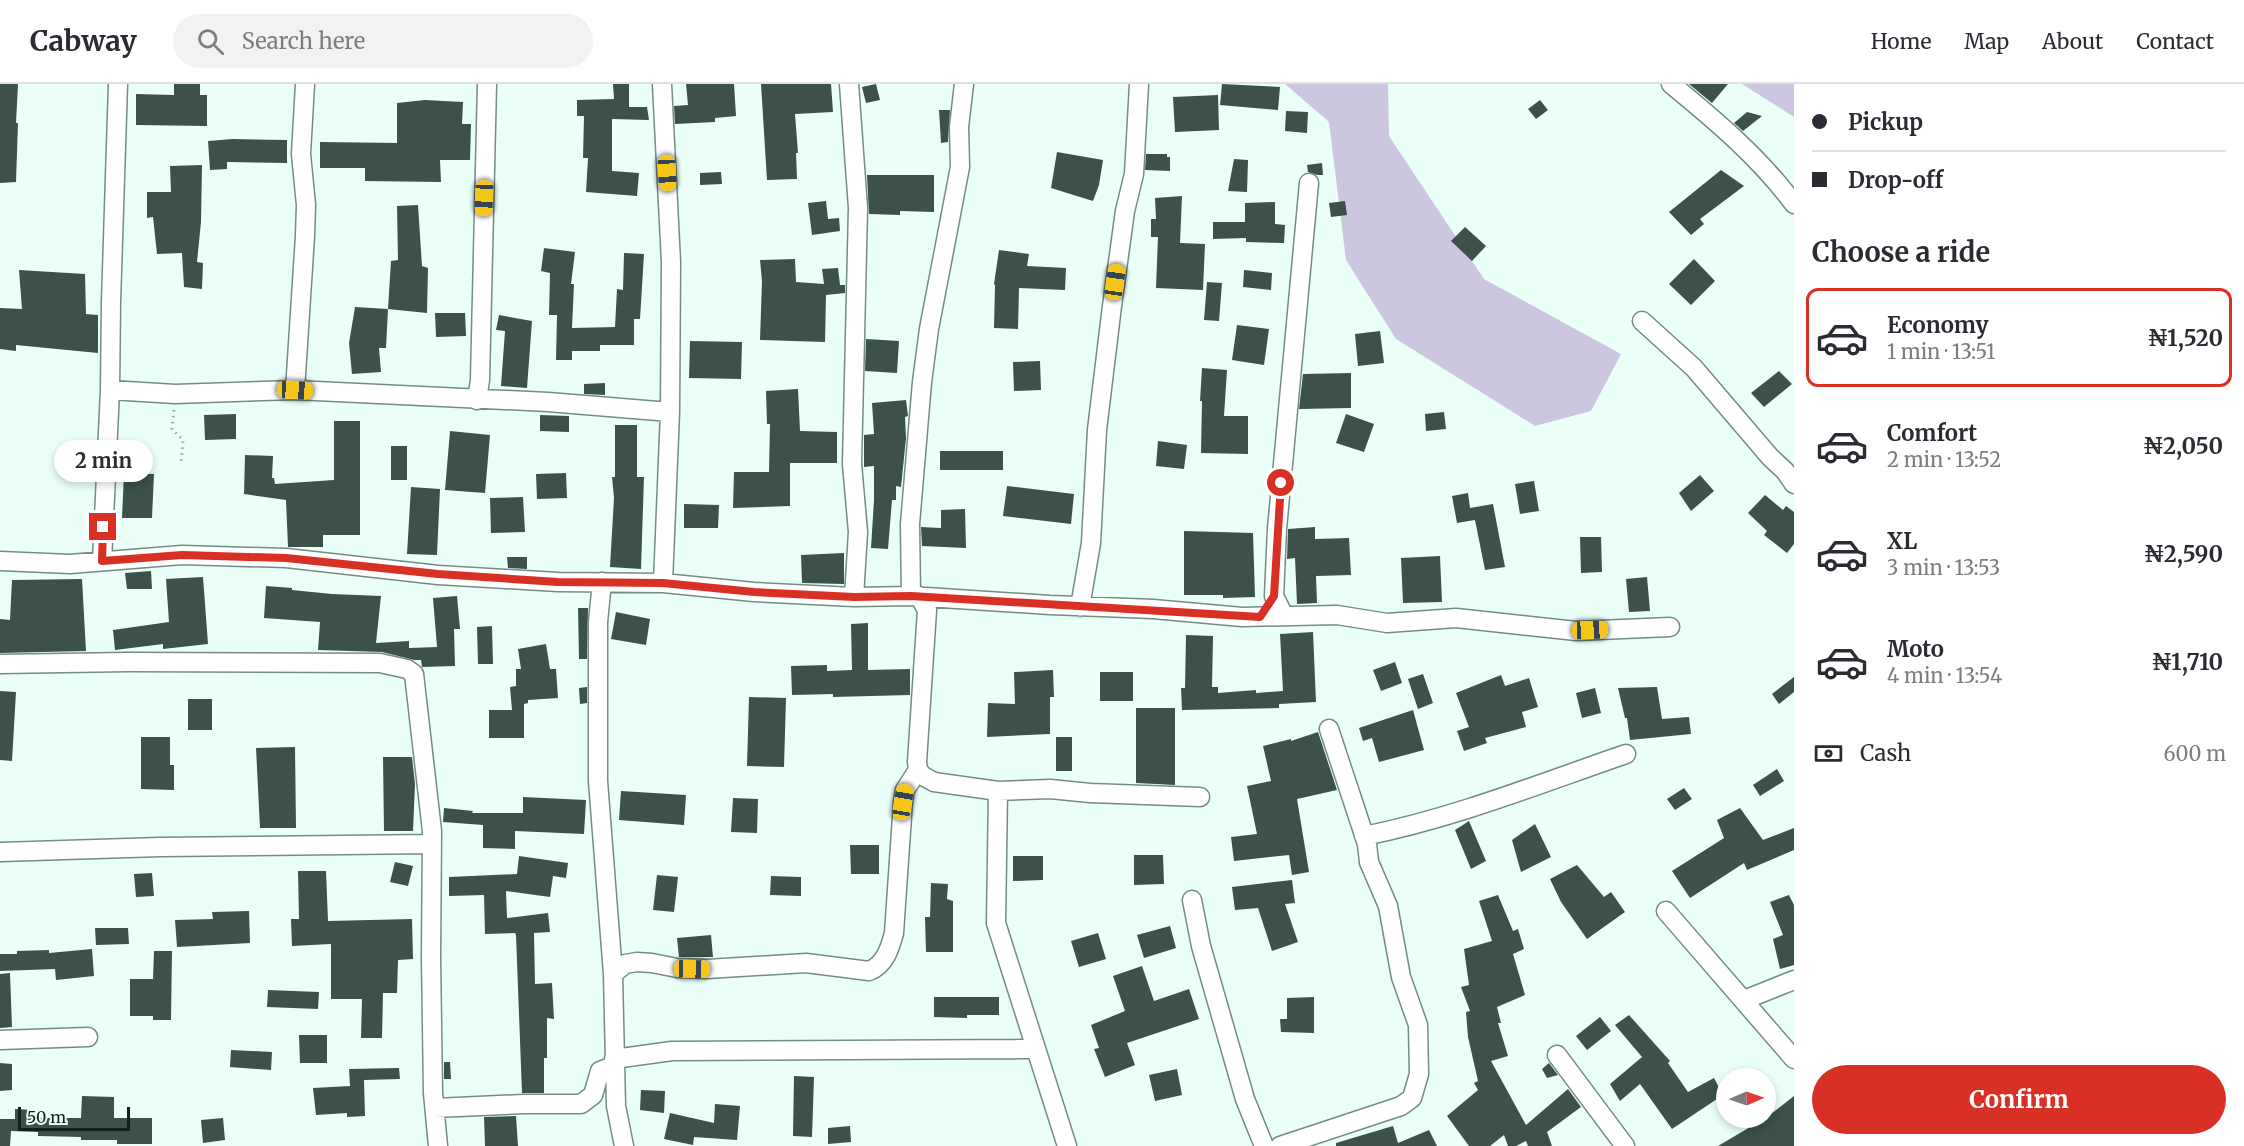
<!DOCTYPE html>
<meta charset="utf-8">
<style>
:root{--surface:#fff;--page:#f2f2f3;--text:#2b2b33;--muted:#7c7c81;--line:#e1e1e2;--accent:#d93025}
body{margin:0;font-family:Merriweather,serif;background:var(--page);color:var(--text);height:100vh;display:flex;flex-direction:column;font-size:22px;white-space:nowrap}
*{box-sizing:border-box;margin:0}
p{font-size:20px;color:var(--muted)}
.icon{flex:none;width:33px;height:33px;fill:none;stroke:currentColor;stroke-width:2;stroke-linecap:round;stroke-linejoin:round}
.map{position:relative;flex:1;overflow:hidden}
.details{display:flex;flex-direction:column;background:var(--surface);width:450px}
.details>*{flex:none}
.banner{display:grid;align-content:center;height:132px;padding:0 18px;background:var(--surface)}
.needle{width:39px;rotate:88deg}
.fabs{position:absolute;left:1716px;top:984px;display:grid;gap:12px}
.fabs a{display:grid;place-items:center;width:60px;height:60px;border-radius:50%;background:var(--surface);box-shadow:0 3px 9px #0003;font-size:30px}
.scale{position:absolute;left:18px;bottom:15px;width:112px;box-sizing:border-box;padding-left:6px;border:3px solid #141e1a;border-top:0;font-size:16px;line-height:21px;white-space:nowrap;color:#141e1a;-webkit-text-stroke:4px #eafff7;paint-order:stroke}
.end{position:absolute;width:27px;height:27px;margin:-14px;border:8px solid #d93025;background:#fff;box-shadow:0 0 0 3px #fff}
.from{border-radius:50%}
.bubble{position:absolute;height:42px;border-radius:21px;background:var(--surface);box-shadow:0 3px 9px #0003;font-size:20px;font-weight:700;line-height:42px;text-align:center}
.car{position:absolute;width:18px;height:36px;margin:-18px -9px;border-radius:8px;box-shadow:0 0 4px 2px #0007;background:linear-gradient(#f5c518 24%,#345 0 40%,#f5c518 0 76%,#345 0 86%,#f5c518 0)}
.banner b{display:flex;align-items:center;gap:21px;height:57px;font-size:22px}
.banner b+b{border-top:2px solid var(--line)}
.banner i{width:15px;height:15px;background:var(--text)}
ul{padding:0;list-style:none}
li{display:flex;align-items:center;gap:18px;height:99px;margin:0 12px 9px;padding:0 6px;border:3px solid transparent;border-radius:12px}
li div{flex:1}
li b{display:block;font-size:22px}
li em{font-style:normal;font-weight:700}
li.current{border-color:var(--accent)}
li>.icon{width:54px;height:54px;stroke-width:1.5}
h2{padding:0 18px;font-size:27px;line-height:72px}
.pay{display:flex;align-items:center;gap:15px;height:66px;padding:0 18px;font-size:22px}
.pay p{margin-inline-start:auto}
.action{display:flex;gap:12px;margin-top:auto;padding:12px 18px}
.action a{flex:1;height:69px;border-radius:36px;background:var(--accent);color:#fff;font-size:24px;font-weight:700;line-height:69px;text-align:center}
header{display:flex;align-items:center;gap:36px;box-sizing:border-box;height:84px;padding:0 30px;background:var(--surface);border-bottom:2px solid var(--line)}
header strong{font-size:28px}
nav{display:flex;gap:33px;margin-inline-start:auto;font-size:21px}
.search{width:420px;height:54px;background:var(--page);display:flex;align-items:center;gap:15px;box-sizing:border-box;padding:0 21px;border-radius:33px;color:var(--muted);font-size:22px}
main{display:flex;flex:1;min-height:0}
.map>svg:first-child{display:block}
.green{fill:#cdc6e0}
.building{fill:#3b5149}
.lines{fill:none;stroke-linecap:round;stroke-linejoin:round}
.minor-casing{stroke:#758c83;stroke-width:21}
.path{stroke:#99aaa3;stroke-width:3;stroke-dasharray:1.5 4.5;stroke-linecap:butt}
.minor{stroke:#fff;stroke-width:18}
.route{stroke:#d93025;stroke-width:8}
</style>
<header>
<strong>Cabway</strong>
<div class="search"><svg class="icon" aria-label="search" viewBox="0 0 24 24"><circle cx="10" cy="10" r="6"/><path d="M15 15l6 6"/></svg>Search here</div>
<nav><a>Home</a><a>Map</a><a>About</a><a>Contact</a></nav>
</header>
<main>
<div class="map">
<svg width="1794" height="1062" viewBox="0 0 1794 1062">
<rect width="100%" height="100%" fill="#eafff7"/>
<path class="green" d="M1285 0H1388L1389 52 1484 195 1621 270 1591 327 1535 342 1396 255 1346 176 1329 38Z
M1742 0H1794V33Z"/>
<path class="building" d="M0 0H18L16 39H18L16 98 0 99Z
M174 0H200V11H207V42L136 41V10L174 11Z
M613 0H629V23H647L649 36 612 35V87L639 89 637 112 586 108 588 74H583L584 32H577V16L614 15Z
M686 0H734L736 32 715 34V38L675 40 674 22 688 21Z
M761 0H831L833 28 795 30 798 69H796L797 95 767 96Z
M876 0 880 16 866 19 862 3Z
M1222 0 1280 3 1278 26 1220 21Z
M1689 0H1728L1712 19Z
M1218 11 1219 46 1175 48 1173 13Z
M425 16 463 18 462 40H471L470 76H440L441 98 365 97V84H320V58L397 59V19Z
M1540 16 1548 26 1536 35 1528 25Z
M939 26H950L948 58 941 59Z
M1286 27 1308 28 1307 49 1285 47Z
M1747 28 1762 32 1743 47 1734 39Z
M233 55 287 56V79L227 78V85L210 86 208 57Z
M1057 68 1103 76 1099 101 1093 117 1051 104Z
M1146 70H1167V73H1170V87L1145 86Z
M1234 75 1248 76 1247 108 1228 107Z
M1322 79 1323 91H1317L1308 88 1307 81Z
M202 81 201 138 197 178 203 179 202 205 184 203 182 169 157 170 153 133 147 134V108H171L170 82Z
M1721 86 1744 102 1700 135 1704 140 1691 151 1669 128Z
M721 88 722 100 700 101V89Z
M867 91H934V128L900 127V131L869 130Z
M1182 112 1180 159 1205 160 1203 206 1156 204 1158 153H1151V135H1156L1155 114Z
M826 117 828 135 839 134 840 147 812 151 808 119Z
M1345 117 1347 131 1331 133 1329 119Z
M1275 118V140L1285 141 1284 159 1246 158V154L1213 155V138H1245V119Z
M418 121 422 182 428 184 427 229 388 225 391 177 398 176 397 122Z
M1465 143 1486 162 1472 177 1451 157Z
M544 164 575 168 571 200H574L572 244 615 243 617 205 623 206 624 169 644 170 640 235H634V261H600V267H572V276H556L557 231H549L550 189 541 187Z
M999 166 1029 170 1027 182 1066 184 1065 206 1019 204 1018 245 994 244 995 201 994 200Z
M795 175 796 198 824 200 822 185 838 184 840 201H845V209L826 211 825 258 760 256 762 197 760 176Z
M1694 175 1715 197 1691 221 1669 200Z
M19 186 85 190 86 230 98 231V269L16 261V267L0 265V224L22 225Z
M1244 186 1272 189 1271 206 1243 203Z
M1207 198 1222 199 1219 237 1204 236Z
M355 223 388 225 386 264H379L381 288 352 290 349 259Z
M435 229H465L466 252 436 253Z
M499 231 532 237 527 304 501 302 505 247 496 246Z
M1237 241 1269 245 1264 281 1232 276Z
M1380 247 1384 279 1358 282 1355 250Z
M866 255 899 257 897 289 865 287Z
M690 257 742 258 741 295 689 294Z
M1040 277 1041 306 1014 307 1013 278Z
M1202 284 1227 286 1224 332H1248V370L1201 369 1202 317H1200Z
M1779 287 1792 300 1764 323 1751 309Z
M1351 289V324L1299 325 1303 290Z
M605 299V311L584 310V300Z
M798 305 800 347 837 348V379H790V422L733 424 734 388H769L770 340H767L766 307Z
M906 316 908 332 905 333 906 354 901 403 896 402V416H892L888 465 871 464 874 416V382L864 383V351L874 350 872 319Z
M1444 328 1446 345 1426 347 1425 330Z
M236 330V355L205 356 204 331Z
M1346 330 1374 340 1364 368 1336 359Z
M540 331 569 332V348L540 347Z
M334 337H360V451H323V463H288L286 416 244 410 245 371 273 372 272 394H274L275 400 334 396Z
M615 341H637V393H644L641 485 610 483 614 414 612 393H615Z
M450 347 490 351 485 409 445 406Z
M1158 357 1187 361 1184 385 1156 382Z
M391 362H407V396H391Z
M940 367H1003V386H940Z
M124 389 154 390 152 434H122Z
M566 389 567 414 537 415 536 390Z
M1700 391 1714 407 1691 427 1679 409Z
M1534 397 1539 427 1520 430 1515 400Z
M1007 402 1074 410 1071 440 1003 432Z
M411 403 440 405 437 471 407 470Z
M1468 409 1470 424 1493 420 1505 483 1485 486 1475 436 1457 439 1452 412Z
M1765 411 1783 426 1786 422 1794 428V460L1787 469 1764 451 1767 447 1748 429Z
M523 413 525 448 491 449 490 414Z
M684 420 719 421 718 444H684Z
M965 425 966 464 922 462 921 443 941 444V426Z
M1315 443V455L1349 454 1351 491 1316 492 1317 519 1297 520 1295 474 1287 475 1288 445Z
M1184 447 1253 449 1255 513 1223 514V511H1184Z
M1580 453H1601L1602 488 1581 489Z
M844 469V500L802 499 801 471Z
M1440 472 1442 518 1403 519 1401 474Z
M507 473H527V485L508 484Z
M151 487 152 505H127L125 489Z
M203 493 208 560 163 565V560L115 566 113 546 169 538 166 495Z
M1647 493 1650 527 1629 528 1626 495Z
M82 495 86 567 0 569V535L10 536 12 496Z
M266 502 292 504V506L332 510 381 512 376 559 409 557V564L437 563 433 514 457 512 460 545H454L455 582 422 583 421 576H414L382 568 318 566 320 538 264 534Z
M578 524H588L587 575H579Z
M616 528 650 535 646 561 611 555Z
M868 539V586L910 585V611L833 613V610L792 611 791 582 827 581V587L852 586 851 540Z
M492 542 493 580H478L477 543Z
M1313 548 1316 618 1279 620V624L1182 626 1181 604H1185L1186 551 1213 552 1212 603H1218V609L1256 606V609L1283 607 1280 550Z
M546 560 550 585H556L558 614 528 616V619L524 620V654H489V626H512L510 603 516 602V585H521L518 565Z
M1395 578 1402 599 1381 607 1373 586Z
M1053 586 1054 613H1050V650L987 653 988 619 1015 620 1014 588Z
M1100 588H1133V617H1100Z
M1423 590 1433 619 1418 625 1408 595Z
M1501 591 1505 602 1529 594 1538 623 1522 628 1526 643 1485 654 1487 659 1464 667 1457 647 1469 643 1456 609Z
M1794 593V608L1779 620 1772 610Z
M587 603V619L580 620 579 604Z
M1657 603 1662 635 1689 633 1691 650 1630 656 1627 634H1625L1618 604Z
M1595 604 1601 629 1582 634 1576 609Z
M0 607 16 608 12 677 0 676Z
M749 613 786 614 784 683 747 682Z
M188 615H212V646H188Z
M1136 624H1175V701L1136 699Z
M1413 626 1424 666 1379 678 1372 654 1363 657 1359 644Z
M1318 648 1337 706 1297 715 1309 788 1292 791 1289 771 1234 777 1231 753 1257 750 1247 702 1271 697 1263 662 1291 655V657Z
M141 653H170V681H174V706L141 705Z
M1056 653H1072V687H1056Z
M295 663 296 744H260L256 664Z
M383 673H412L415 700 413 747H384Z
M1777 685 1784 697 1760 712 1753 701Z
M1684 704 1692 715 1675 726 1667 715Z
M621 707 686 711 684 741 619 736Z
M523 713 586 716 584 750 515 747V765L483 764V741L443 738 444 724 473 727 472 729H523Z
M733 714 758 715 757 749 731 748Z
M1740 724 1763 756 1794 744V766L1747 786 1744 779 1690 814 1672 787 1724 754 1717 736Z
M1469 737 1486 777 1471 785 1455 746Z
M1535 740 1551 773 1521 788 1512 756Z
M850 761H879V790H851Z
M1134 771H1163L1164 800 1134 801Z
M519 772 568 779 566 794 553 792 550 813 506 807 507 834 548 829 550 848 534 849 535 900 552 899 554 935 547 934V974H544V1009H522L516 851 515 849 485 850 484 811 449 812V793L517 790Z
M1013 772H1043V796L1013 797Z
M395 778 413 782 408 802 390 798Z
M1577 781 1604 813 1611 808 1625 828 1587 855 1561 818 1550 795Z
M298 787H326L328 837 412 835 413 875 398 876 397 909H383L382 954H361L362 915H331V860L292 862 291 835H299Z
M152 789 154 812 136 813 134 790Z
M657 791 678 793 674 828 653 826Z
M771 792 801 793V812L770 811Z
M1292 796 1295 819 1285 820 1298 858 1272 867 1258 824 1235 826 1232 803Z
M931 799 948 800 947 815 953 817V868H926L925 833H930Z
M1498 811 1513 847 1518 845 1524 865 1513 870 1525 911 1497 923 1501 939H1498L1508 972 1491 977 1526 1041 1568 1005 1581 1023 1547 1048 1552 1062H1528L1526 1057 1516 1062H1508L1504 1051 1490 1062H1469L1447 1032 1478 1006 1474 999 1478 997 1468 953 1466 928 1470 927 1461 903 1469 901 1464 865 1492 857 1479 817Z
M1789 811 1794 821V881L1780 885 1773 855 1783 851 1770 818Z
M249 827 250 859 177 863 175 836 213 835 212 828Z
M1170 842 1176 864 1144 874 1137 851Z
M95 844H128L129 860 96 861Z
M1098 849 1106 875 1079 883 1071 857Z
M711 851 713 873H679L677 854Z
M92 865 94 892 56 896 55 885 0 887V870H17V867L49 866V869Z
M154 867H172L171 936H153V932H130V895H153Z
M1142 882 1154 917 1189 905 1199 935 1127 959 1135 981 1105 993 1094 965 1099 964 1091 941 1125 927 1113 892Z
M10 889 12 943 0 944V890Z
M268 906 319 908 318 925 267 923Z
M934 913H999V931H967V934L934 933Z
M1314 913V949L1281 948 1280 935H1287V914Z
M1629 931 1670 977 1668 979 1688 1008 1714 994 1723 1011 1672 1045 1640 1000 1620 1017 1610 1000 1642 973 1615 941Z
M1600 933 1611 947 1587 966 1576 952Z
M299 951H327V979H300Z
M231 966 272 968 271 986 230 983Z
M444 978H450L451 995H444Z
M0 979 12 980V1006L0 1007Z
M1549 979 1558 991 1547 994 1542 985Z
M399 984 400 995 364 996 365 1032 347 1033V1029L316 1031 313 1004 350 1002 349 985Z
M1177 985 1182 1011 1155 1017 1149 991Z
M794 992 814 993 812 1053 793 1052Z
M641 1006 665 1007 664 1029 640 1026Z
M82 1012 114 1013V1034H152V1060H117V1056H81V1053L38 1052V1048L11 1047 10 1062H0V1035H15V1025L34 1026V1034H81Z
M1794 1012V1062H1718L1767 1033Z
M715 1020 740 1022 737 1056 694 1053 693 1061 664 1055 670 1029 714 1039Z
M516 1032 518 1062H485L484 1033Z
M223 1034 225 1056 203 1059 201 1036Z
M850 1042 851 1058 828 1060V1044Z
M1393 1042 1398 1059 1429 1046 1437 1062H1336V1059Z"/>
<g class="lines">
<defs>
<path id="minor" d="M662 0 671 178 670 328 663 499
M849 0 858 124 852 380 858 448 854 513
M1671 0C1715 36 1760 74 1794 120
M1642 237 1694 284 1770 373 1785 387 1794 400
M110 306 175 310 295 306 548 318 670 328
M295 306 305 152 306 121 301 70 305 0
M477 316 480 296 487 0
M0 477 70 480 182 471 286 474 438 491 558 498 663 499 754 508 854 513 911 512 1050 521 1153 525 1242 533 1337 531 1387 539 1456 534 1576 547 1670 543
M102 477 110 306 111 218 118 0
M602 498 598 538V697L613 890 616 1022 624 1062
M911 512 910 440 922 298 929 245 960 83 959 43 964 0
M919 512 927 526 917 678 918 686 923 692 934 698 998 707 1050 705 1090 709 1200 713
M1080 523 1091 459 1097 346 1112 222 1125 127 1134 90 1139 0
M1284 532 1274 512 1277 445 1309 99
M0 580 128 578 380 579 407 585 414 590 432 747 431 873 433 1009 438 1062
M998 707 996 839 1067 1062
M1364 752C1454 734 1539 700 1626 670
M0 768 160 763 432 760
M1192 816 1201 862 1245 1015 1264 1062
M1666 827 1794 975
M613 890 625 880 637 878 652 879 677 884 707 885 806 879 869 887C885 881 890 864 894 849L903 718 905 706 918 686
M1744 916 1794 896
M0 956 88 953
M1557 971 1625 1062
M614 975 672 967 1036 965
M435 1024 524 1020H581L593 1011 600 987 615 981
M1280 1062 1401 1022 1412 1014 1419 990 1418 941 1401 893 1388 822 1369 778 1367 760 1329 645"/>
</defs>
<use href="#minor" class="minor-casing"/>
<path class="path" d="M174 326 172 345 183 356 181 381"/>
<use href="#minor" class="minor"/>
</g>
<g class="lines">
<path class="route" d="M103 443 102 477 182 471 286 474 438 490 558 498 663 499 754 508 854 513 911 512 1260 533 1274 512 1281 399"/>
</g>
</svg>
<div class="fabs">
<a><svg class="needle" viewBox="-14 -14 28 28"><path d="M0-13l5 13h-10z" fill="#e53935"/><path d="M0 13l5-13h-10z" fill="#7c7c81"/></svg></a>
</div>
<div class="scale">50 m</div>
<i class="end from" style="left:1281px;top:399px"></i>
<i class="end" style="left:103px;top:443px"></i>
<div class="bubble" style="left:54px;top:356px;width:99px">2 min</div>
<i class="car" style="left:667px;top:89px;rotate:177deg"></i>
<i class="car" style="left:484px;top:114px;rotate:182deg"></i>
<i class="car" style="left:1115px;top:198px;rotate:8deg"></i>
<i class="car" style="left:295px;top:306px;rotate:93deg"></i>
<i class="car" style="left:1590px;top:546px;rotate:88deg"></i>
<i class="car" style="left:903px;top:718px;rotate:9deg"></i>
<i class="car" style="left:692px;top:885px;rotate:91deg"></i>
</div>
<section class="details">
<div class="banner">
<b><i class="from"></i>Pickup</b>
<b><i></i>Drop-off</b>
</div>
<h2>Choose a ride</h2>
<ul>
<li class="current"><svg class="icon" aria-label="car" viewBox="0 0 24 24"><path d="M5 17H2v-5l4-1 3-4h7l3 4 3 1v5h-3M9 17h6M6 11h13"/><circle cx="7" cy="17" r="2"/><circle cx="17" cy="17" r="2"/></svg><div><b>Economy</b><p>1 min · 13:51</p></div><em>₦1,520</em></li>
<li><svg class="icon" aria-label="car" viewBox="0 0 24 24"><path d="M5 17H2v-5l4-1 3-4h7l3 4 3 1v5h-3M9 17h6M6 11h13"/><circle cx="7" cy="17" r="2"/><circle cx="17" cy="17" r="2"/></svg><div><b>Comfort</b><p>2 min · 13:52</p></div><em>₦2,050</em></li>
<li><svg class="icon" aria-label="car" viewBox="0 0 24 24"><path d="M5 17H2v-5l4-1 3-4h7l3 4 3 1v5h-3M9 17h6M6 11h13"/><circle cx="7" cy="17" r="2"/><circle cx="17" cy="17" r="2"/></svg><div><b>XL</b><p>3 min · 13:53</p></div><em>₦2,590</em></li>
<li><svg class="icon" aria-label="car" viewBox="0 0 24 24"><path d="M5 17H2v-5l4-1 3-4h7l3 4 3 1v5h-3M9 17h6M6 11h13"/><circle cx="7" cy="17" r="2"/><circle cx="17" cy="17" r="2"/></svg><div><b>Moto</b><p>4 min · 13:54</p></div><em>₦1,710</em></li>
</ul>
<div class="pay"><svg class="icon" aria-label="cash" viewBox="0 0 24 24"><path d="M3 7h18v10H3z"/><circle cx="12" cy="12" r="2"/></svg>Cash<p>600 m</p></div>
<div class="action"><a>Confirm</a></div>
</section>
</main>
